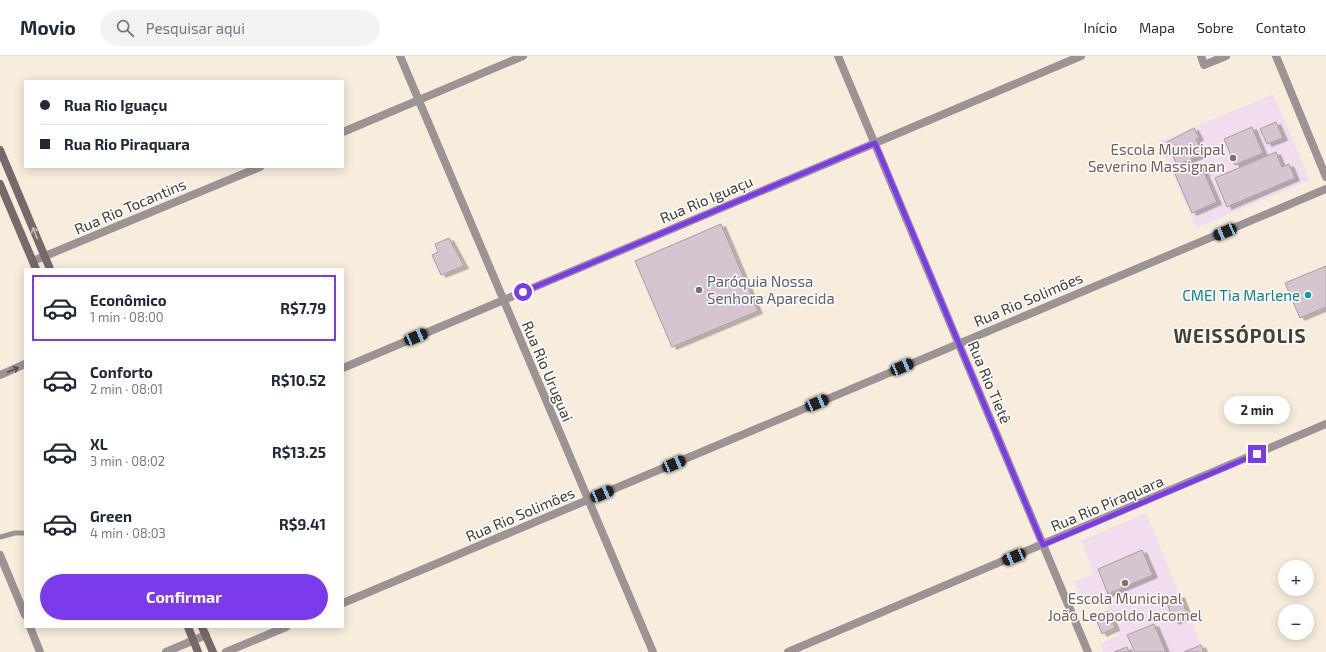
<!DOCTYPE html>
<html lang="pt">
<meta charset="utf-8">
<style>
:root{--surface:#fff;--page:#f2f2f3;--text:#1f2937;--muted:#747a83;--line:#e0e1e3;--accent:#7c3aed}
body{margin:0;font-family:"Exo 2",sans-serif;background:var(--page);color:var(--text);height:100vh;display:flex;flex-direction:column;font-size:15px;white-space:nowrap}
*{box-sizing:border-box;margin:0}
p{font-size:13px;color:var(--muted)}
.icon{flex:none;width:22px;height:22px;fill:none;stroke:currentColor;stroke-width:2;stroke-linecap:round;stroke-linejoin:round}
.map{position:relative;flex:1;overflow:hidden}
.drawer{position:absolute;left:24px;top:212px;width:320px;height:360px;display:flex;flex-direction:column;background:var(--surface);border-radius:0px;box-shadow:0 2px 10px #0003}
.drawer>*{flex:none}
.guide{position:absolute;left:24px;top:24px;width:320px;height:88px;border-radius:0px;box-shadow:0 2px 10px #0003;display:grid;align-content:center;height:88px;padding:0 16px;background:var(--surface)}
.controls{position:absolute;left:1278px;top:504px;display:grid;gap:8px}
.controls a{display:grid;place-items:center;width:36px;height:36px;border-radius:50%;background:var(--surface);box-shadow:0 2px 10px #0003;font-size:20px}
.end{position:absolute;width:18px;height:18px;margin:-9px;border:5px solid #7c3aed;background:#fff;box-shadow:0 0 0 2px #fff}
.from{border-radius:50%}
.bubble{position:absolute;height:28px;border-radius:14px;background:var(--surface);box-shadow:0 2px 10px #0003;font-size:13px;font-weight:700;line-height:28px;text-align:center}
.car{position:absolute;width:12px;height:24px;margin:-12px -6px;border-radius:5px;box-shadow:0 0 3px 1px #0007;background:linear-gradient(#222 24%,#8ab4d8 0 40%,#222 0 76%,#8ab4d8 0 86%,#222 0)}
.guide b{display:flex;align-items:center;gap:14px;height:38px;font-size:15px}
.guide b+b{border-top:1px solid var(--line)}
.guide i{width:10px;height:10px;background:var(--text)}
ul{padding:7px 0 0;list-style:none}
li{display:flex;align-items:center;gap:12px;height:66px;margin:0 8px 6px;padding:0 8px;border:2px solid transparent;border-radius:0px}
li div{flex:1}
li b{display:block;font-size:15px}
li em{font-style:normal;font-weight:700}
li.on{border-color:var(--accent)}
li>.icon{width:36px;height:36px;stroke-width:1.5}
.cta{display:flex;gap:8px;margin-top:auto;padding:8px 16px}
.cta a{flex:1;height:46px;border-radius:24px;background:var(--accent);color:#fff;font-size:16px;font-weight:700;line-height:46px;text-align:center}
header{display:flex;align-items:center;gap:24px;box-sizing:border-box;height:56px;padding:0 20px;background:var(--surface);border-bottom:1px solid var(--line)}
header strong{font-size:19px}
nav{display:flex;gap:22px;margin-inline-start:auto;font-size:14px}
.search{width:280px;height:36px;background:var(--page);display:flex;align-items:center;gap:10px;box-sizing:border-box;padding:0 14px;border-radius:22px;color:var(--muted);font-size:15px}
.map>svg:first-child{display:block}
.education{fill:#f1dded}
.building{fill:#d6c5d1;stroke:#aa9aa5;filter:url(#shadow)}
.lines{fill:none;stroke-linecap:round;stroke-linejoin:round}
.service{stroke:#9c9395;stroke-width:5}
.minor{stroke:#9c9395;stroke-width:8}
.tertiary{stroke:#9c9395;stroke-width:8}
.secondary{stroke:#75696b;stroke-width:8}
.oneway{stroke:#c1bcbc}
.oneway2{stroke:#57514d}
.route{stroke:#7c3aed;stroke-width:5}
.education-dot{fill:#8d6e63;stroke:#fff;stroke-width:1.5}
.worship-dot{fill:#6b7280;stroke:#fff;stroke-width:1.5}
.culture-dot{fill:#0f9aa8;stroke:#fff;stroke-width:1.5}
.labels{text-anchor:middle;dominant-baseline:central;stroke-width:3;stroke-linejoin:round;paint-order:stroke}
.education-label{font-size:15px;fill:#785e54;stroke:#fff;text-anchor:end}
.street-label{font-size:15px;fill:#403b35;stroke:#fff}
.worship-label{font-size:15px;fill:#5b616d;stroke:#fff;text-anchor:start}
.culture-label{font-size:15px;fill:#0d838f;stroke:#fff;text-anchor:end}
.district-label{font-size:19px;font-weight:bold;letter-spacing:1px;fill:#494033;stroke:#fff}
</style>
<header>
<strong>Movio</strong>
<div class="search"><svg class="icon" aria-label="search" viewBox="0 0 24 24"><circle cx="10" cy="10" r="6"/><path d="M15 15l6 6"/></svg>Pesquisar aqui</div>
<nav><a>Início</a><a>Mapa</a><a>Sobre</a><a>Contato</a></nav>
</header>
<div class="map">
<svg width="1326" height="596" viewBox="0 0 1326 596">
<defs>
<filter id="shadow"><feDropShadow dx="4.5" dy="2.5" stdDeviation="0" flood-color="#0004"/></filter>
</defs>
<rect width="100%" height="100%" fill="#f8ecdc"/>
<path class="education" d="M1273 38 1310 124 1196 172 1159 86Z
M1146 457 1180 539 1204 596H1104L1100 588 1120 579 1103 539 1083 547 1074 526 1094 518 1081 485Z"/>
<path class="building" d="M1276 66 1283 82 1267 88 1260 73Z
M1252 71 1263 97 1235 109 1224 83Z
M1194 72 1199 82 1196 83 1203 98 1177 109 1167 86Z
M1276 96 1282 111 1289 108 1295 122 1227 151 1215 122Z
M1200 107 1217 146 1192 157 1175 118Z
M721 168 758 255 672 291 635 205Z
M449 182 464 210 441 219 432 199 438 196 435 188Z
M1326 210V251L1300 262 1285 227Z
M1142 494 1153 519 1108 538 1098 513Z
M1180 539 1188 560 1174 566 1166 545Z
M1108 555 1115 572 1102 578 1095 560Z
M1154 568 1166 596H1135L1127 579Z
M1201 589 1204 596H1184Z
M1127 591 1129 596H1114Z"/>
<g class="lines">
<path class="service" d="M0 481 15 477H25"/>
<path class="minor" d="M400 0 653 596
M838 0 1088 596
M1201 0 1204 9 1226 0
M1276 0 1326 121
M343 76 523 0
M33 205 260 111
M343 312 1081 0
M0 319 25 308
M0 499 25 559
M30 571 40 596
M788 596 1326 368"/>
<path class="tertiary" d="M343 547 1326 133
M166 596 206 579
M226 596 286 571"/>
<path class="secondary" d="M0 94 50 213
M0 128 36 213
M188 571 198 596
M202 571 213 596"/>
</g>
<defs><path id="oneway-shaft" d="M-6 0H5M1.5-3L5.5 0L1.5 3" fill="none" stroke-width="1.6" stroke-linecap="round" stroke-linejoin="round"/></defs>
<use class="oneway" href="#oneway-shaft" transform="translate(35 177) rotate(-113)"/>
<use class="oneway2" href="#oneway-shaft" transform="translate(13 314) rotate(-23)"/>
<g class="lines">
<path class="route" d="M523 236 875 87 1043 489 1257 398"/>
</g>
<g class="education-dot">
<circle cx="1233" cy="102" r="4"/>
<circle cx="1125" cy="527" r="4"/>
</g>
<circle class="worship-dot" cx="699" cy="234" r="4"/>
<circle class="culture-dot" cx="1308" cy="239" r="4"/>
<g class="labels">
<g class="education-label">
<text x="1225" y="93">Escola Municipal<tspan x="1225" dy="17">Severino Massignan</tspan></text>
<text x="1125" y="542" text-anchor="middle">Escola Municipal<tspan x="1125" dy="17">João Leopoldo Jacomel</tspan></text>
</g>
<g class="street-label">
<text transform="translate(706 143) rotate(-23)">Rua Rio Iguaçu</text>
<text transform="translate(130 150) rotate(-23)">Rua Rio Tocantins</text>
<text transform="translate(1028 243) rotate(-23)">Rua Rio Solimões</text>
<text transform="translate(548 315) rotate(67)">Rua Rio Uruguai</text>
<text transform="translate(990 326) rotate(67)">Rua Rio Tietê</text>
<text transform="translate(1107 447) rotate(-23)">Rua Rio Piraquara</text>
<text transform="translate(520 458) rotate(-23)">Rua Rio Solimões</text>
</g>
<g class="worship-label">
<text x="707" y="225">Paróquia Nossa<tspan x="707" dy="17">Senhora Aparecida</tspan></text>
</g>
<g class="culture-label">
<text x="1300" y="239">CMEI Tia Marlene</text>
</g>
<g class="district-label">
<text x="1240" y="279">WEISSÓPOLIS</text>
</g>
</g>
</svg>
<div class="controls">
<a>+</a>
<a>−</a>
</div>
<i class="end from" style="left:523px;top:236px"></i>
<i class="end" style="left:1257px;top:398px"></i>
<div class="bubble" style="left:1224px;top:340px;width:66px">2 min</div>
<i class="car" style="left:1225px;top:176px;rotate:247deg"></i>
<i class="car" style="left:416px;top:281px;rotate:67deg"></i>
<i class="car" style="left:902px;top:311px;rotate:67deg"></i>
<i class="car" style="left:817px;top:347px;rotate:67deg"></i>
<i class="car" style="left:674px;top:408px;rotate:67deg"></i>
<i class="car" style="left:602px;top:438px;rotate:67deg"></i>
<i class="car" style="left:1014px;top:501px;rotate:247deg"></i>
<div class="guide">
<b><i class="from"></i>Rua Rio Iguaçu</b>
<b><i></i>Rua Rio Piraquara</b>
</div>
<section class="drawer">
<ul>
<li class="on"><svg class="icon" aria-label="car" viewBox="0 0 24 24"><path d="M5 17H2v-5l4-1 3-4h7l3 4 3 1v5h-3M9 17h6M6 11h13"/><circle cx="7" cy="17" r="2"/><circle cx="17" cy="17" r="2"/></svg><div><b>Econômico</b><p>1 min · 08:00</p></div><em>R$7.79</em></li>
<li><svg class="icon" aria-label="car" viewBox="0 0 24 24"><path d="M5 17H2v-5l4-1 3-4h7l3 4 3 1v5h-3M9 17h6M6 11h13"/><circle cx="7" cy="17" r="2"/><circle cx="17" cy="17" r="2"/></svg><div><b>Conforto</b><p>2 min · 08:01</p></div><em>R$10.52</em></li>
<li><svg class="icon" aria-label="car" viewBox="0 0 24 24"><path d="M5 17H2v-5l4-1 3-4h7l3 4 3 1v5h-3M9 17h6M6 11h13"/><circle cx="7" cy="17" r="2"/><circle cx="17" cy="17" r="2"/></svg><div><b>XL</b><p>3 min · 08:02</p></div><em>R$13.25</em></li>
<li><svg class="icon" aria-label="car" viewBox="0 0 24 24"><path d="M5 17H2v-5l4-1 3-4h7l3 4 3 1v5h-3M9 17h6M6 11h13"/><circle cx="7" cy="17" r="2"/><circle cx="17" cy="17" r="2"/></svg><div><b>Green</b><p>4 min · 08:03</p></div><em>R$9.41</em></li>
</ul>
<div class="cta"><a>Confirmar</a></div>
</section>
</div>
